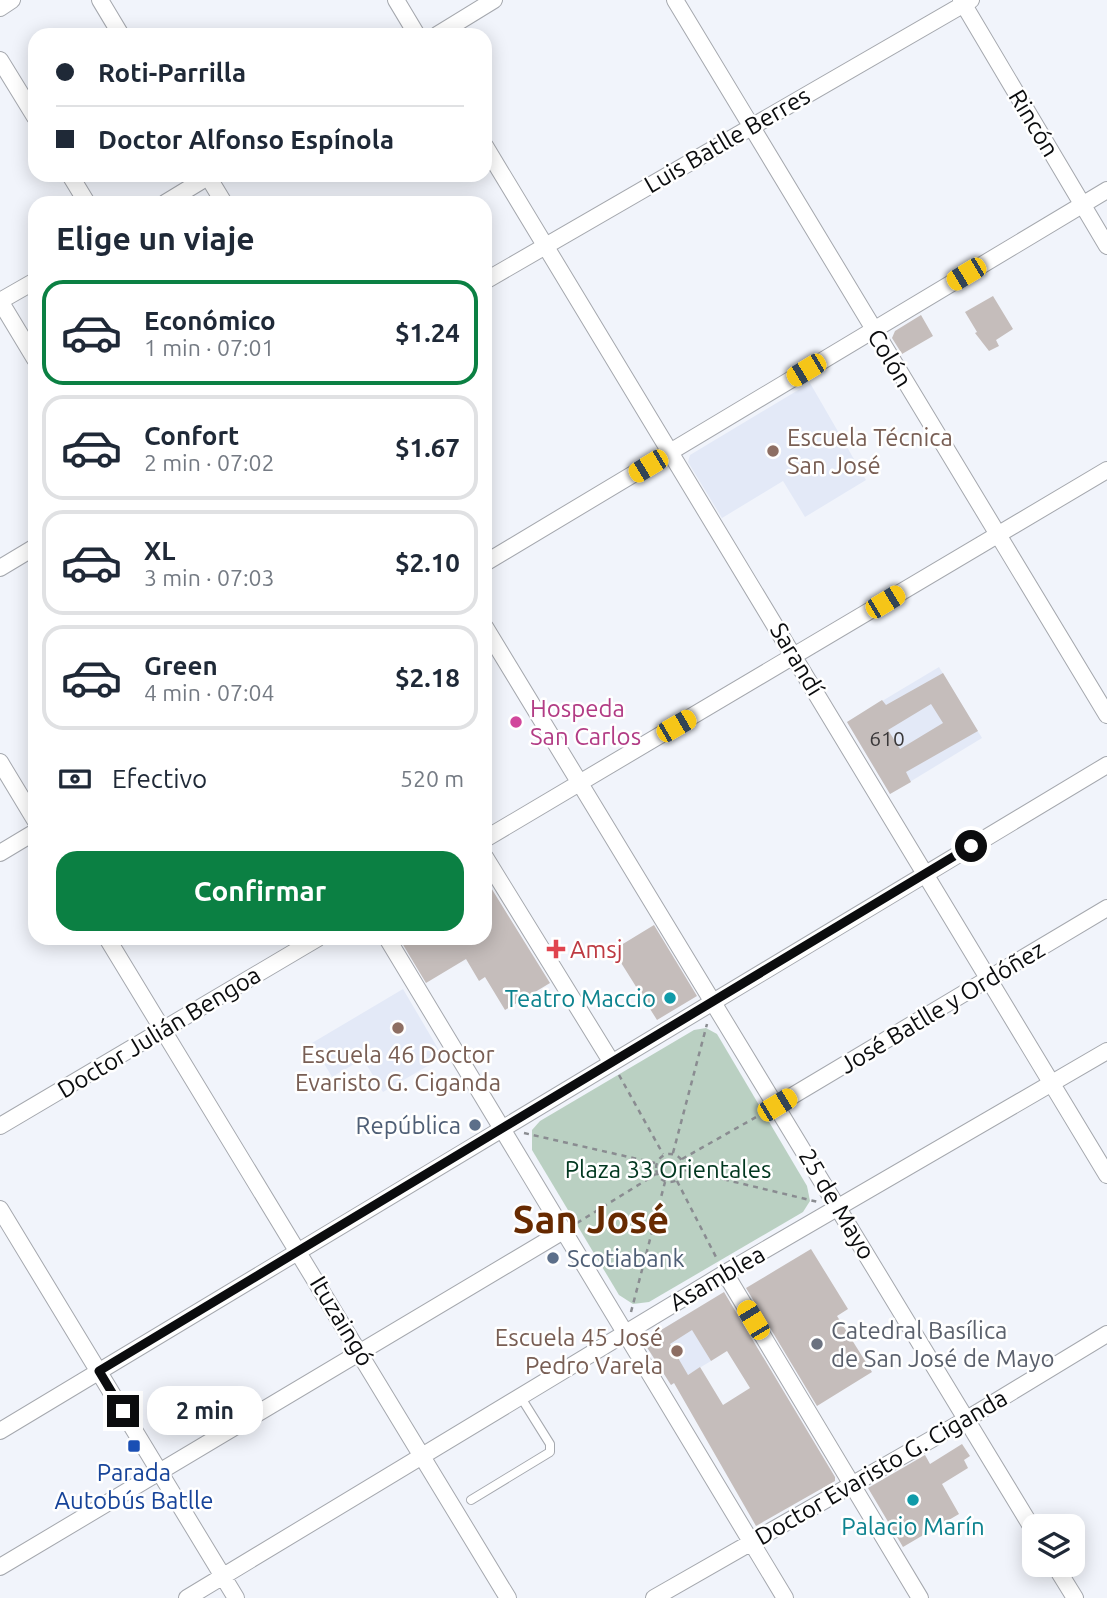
<!DOCTYPE html>
<html lang="es">
<meta charset="utf-8">
<style>
:root{--surface:#fff;--page:#f6f6f7;--text:#1f2937;--muted:#747a83;--line:#e0e1e3;--accent:#0b8043}
body{margin:0;font-family:Ubuntu,sans-serif;background:var(--page);color:var(--text);height:100vh;display:flex;flex-direction:column;font-size:26px;white-space:nowrap}
*{box-sizing:border-box;margin:0}
p{font-size:23px;color:var(--muted)}
.icon{flex:none;width:38px;height:38px;fill:none;stroke:currentColor;stroke-width:2;stroke-linecap:round;stroke-linejoin:round}
.map{position:relative;flex:1;overflow:hidden}
.sheet{position:absolute;left:28px;top:196px;width:464px;height:749px;display:flex;flex-direction:column;background:var(--surface);border-radius:21px;box-shadow:0 4px 18px #0003}
.sheet>*{flex:none}
.banner{position:absolute;left:28px;top:28px;width:464px;height:154px;border-radius:21px;box-shadow:0 4px 18px #0003;display:grid;align-content:center;height:154px;padding:0 28px;background:var(--surface)}
.buttons{position:absolute;left:1022px;top:1514px;display:grid;gap:14px}
.buttons a{display:grid;place-items:center;width:63px;height:63px;border-radius:14px;background:var(--surface);box-shadow:0 4px 18px #0003;font-size:35px}
.end{position:absolute;width:32px;height:32px;margin:-16px;border:9px solid #0b0c0e;background:#fff;box-shadow:0 0 0 4px #fff}
.from{border-radius:50%}
.bubble{position:absolute;height:49px;border-radius:21px;background:var(--surface);box-shadow:0 4px 18px #0003;font-size:23px;font-weight:600;line-height:49px;text-align:center}
.car{position:absolute;width:21px;height:42px;margin:-21px -10px;border-radius:9px;box-shadow:0 0 5px 2px #0007;background:linear-gradient(#f5c518 24%,#345 0 40%,#f5c518 0 76%,#345 0 86%,#f5c518 0)}
.banner b{display:flex;align-items:center;gap:24px;height:66px;font-size:26px}
.banner b+b{border-top:2px solid var(--line)}
.banner i{width:18px;height:18px;background:var(--text)}
ul{padding:0;list-style:none}
li{display:flex;align-items:center;gap:21px;height:105px;margin:0 14px 10px;padding:0 14px;border:4px solid var(--line);border-radius:21px}
li div{flex:1}
li b{display:block;font-size:26px}
li em{font-style:normal;font-weight:600}
li.on{border-color:var(--accent)}
li>.icon{width:63px;height:63px;stroke-width:1.5}
h2{padding:0 28px;font-size:32px;line-height:84px}
.pay{display:flex;align-items:center;gap:18px;height:77px;padding:0 28px;font-size:26px}
.pay p{margin-inline-start:auto}
.primary-button{display:flex;gap:14px;margin-top:auto;padding:14px 28px}
.primary-button a{flex:1;height:80px;border-radius:21px;background:var(--accent);color:#fff;font-size:28px;font-weight:600;line-height:80px;text-align:center}
.map>svg:first-child{display:block}
.built{fill:#e3e9f7}
.green{fill:#bad0c2}
.building{fill:#c5bdbb;fill-rule:evenodd}
.lines{fill:none;stroke-linecap:round;stroke-linejoin:round}
.lane-casing{stroke:#a5a8ae;stroke-width:10}
.street-casing{stroke:#a5a8ae;stroke-width:18}
.path{stroke:#8a8c91;stroke-width:2.5;stroke-dasharray:5 5;stroke-linecap:butt}
.lane{stroke:#fff;stroke-width:8}
.street{stroke:#fff;stroke-width:16}
.route{stroke:#0b0c0e;stroke-width:9}
.education-dot{fill:#8d6e63;stroke:#fff;stroke-width:2.5}
.hotel-dot{fill:#d1479c;stroke:#fff;stroke-width:2.5}
.health-dot{fill:#e0444e;stroke:#fff;stroke-width:2.5}
.culture-dot{fill:#0f9aa8;stroke:#fff;stroke-width:2.5}
.service-dot{fill:#5c6f8a;stroke:#fff;stroke-width:2.5}
.worship-dot{fill:#6b7280;stroke:#fff;stroke-width:2.5}
.transit-dot{fill:#1a4fb4;stroke:#fff;stroke-width:2.5}
.labels{text-anchor:middle;dominant-baseline:central;stroke-width:5;stroke-linejoin:round;paint-order:stroke}
.number-label{font-size:21px;fill:#3a3839}
.street-label{font-size:24px;fill:#0b0c0e;stroke:#fff}
.education-label{font-size:24px;fill:#785e54;stroke:#fff;text-anchor:start}
.hotel-label{font-size:24px;fill:#b23c85;stroke:#fff;text-anchor:start}
.health-label{font-size:24px;fill:#be3a42;stroke:#fff;text-anchor:start}
.culture-label{font-size:24px;fill:#0d838f;stroke:#fff;text-anchor:end}
.service-label{font-size:24px;fill:#4e5e75;stroke:#fff;text-anchor:end}
.park-label{font-size:24px;fill:#00371f;stroke:#fff}
.worship-label{font-size:24px;fill:#5b616d;stroke:#fff;text-anchor:start}
.transit-label{font-size:24px;fill:#164399;stroke:#fff}
.town-label{font-size:38px;font-weight:bold;fill:#672a01;stroke:#fff}
</style>
<div class="map">
<svg width="1107" height="1598" viewBox="0 0 1107 1598">
<rect width="100%" height="100%" fill="#f1f4fb"/>
<path class="built" d="M810 383 866 480 805 517 783 481 722 518 688 462 690 455Z
M939 667 982 738 890 794 847 722Z
M403 989 443 1057 383 1092 363 1059 332 1077 312 1043Z
M684 1316 711 1361 671 1385 643 1341Z"/>
<path class="green" d="M706 1028 717 1034 807 1186 810 1201 803 1212 649 1302 633 1304 619 1295 532 1150V1130L540 1121 694 1030Z"/>
<path class="building" d="M993 296 1013 329 996 340 999 346 989 351 975 333 977 332 965 312Z
M921 315 933 336 902 354 892 338 895 331Z
M943 673 978 731 906 772 911 782 890 794 847 722 882 700 886 705ZM931 704 943 723 900 749 888 730Z
M485 878 550 983 505 1010 485 977 479 981 466 959 426 983 399 938H485Z
M654 925 697 996 657 1020 613 950Z
M811 1249 848 1309 837 1316 872 1372 817 1406 746 1288Z
M724 1292 835 1477V1481L756 1526 674 1383 671 1385 643 1341ZM692 1330 711 1361 727 1351 750 1388 723 1405 700 1367 688 1375 670 1344Z
M962 1444 970 1456 964 1460 968 1468 942 1484 959 1514 903 1547 868 1488 925 1455 930 1464Z"/>
<g class="lines">
<defs>
<path id="lane" d="M471 1500 550 1452V1444L520 1396"/>
<path id="street" d="M100 0 121 35
M396 0 417 35
M675 0 1107 715
M961 0 1107 246
M0 8 12 0
M437 35 494 0
M0 60 35 117
M485 146 1107 1175
M70 175 87 203
M207 175 224 203
M165 203 211 175
M485 281 971 0
M0 301 35 359
M0 301 35 281
M485 563 1107 190
M0 568 35 547
M485 627 1034 1531
M0 762 35 820
M485 839 1107 470
M0 853 35 832
M485 857 612 1063
M107 938 508 1598
M387 938 785 1598
M777 1105 1107 908
M0 1126 318 938
M0 1209 236 1598
M725 1273 920 1598
M0 1431 1107 765
M1054 1564 1075 1598
M0 1567 565 1230
M187 1598 725 1273 1107 1051
M654 1598 967 1419 1107 1334"/>
</defs>
<use href="#lane" class="lane-casing"/>
<use href="#street" class="street-casing"/>
<path class="path" d="M619 1075 663 1154
M524 1133 655 1163
M673 1153 707 1024
M656 1168a14 14 0 1 1 28 0a14 14 0 1 1-28 0Z
M682 1159 765 1112
M685 1170 818 1202
M677 1181 718 1261
M577 1223 656 1174
M631 1312 665 1182"/>
<use href="#lane" class="lane"/>
<use href="#street" class="street"/>
</g>
<g class="lines">
<path class="route" d="M123 1411 99 1371 971 846"/>
</g>
<g class="education-dot">
<circle cx="773" cy="451" r="7"/>
<circle cx="398" cy="1028" r="7"/>
<circle cx="677" cy="1351" r="7"/>
</g>
<circle class="hotel-dot" cx="516" cy="722" r="7"/>
<path class="health-dot" d="M552.5 938.5h7v7h7v7h-7v7h-7v-7h-7v-7h7z"/>
<g class="culture-dot">
<circle cx="670" cy="998" r="7"/>
<circle cx="913" cy="1500" r="7"/>
</g>
<g class="service-dot">
<circle cx="475" cy="1125" r="7"/>
<circle cx="553" cy="1258" r="7"/>
</g>
<circle class="worship-dot" cx="817" cy="1344" r="7"/>
<rect class="transit-dot" x="127" y="1439" width="14" height="14" rx="3.5"/>
<g class="labels">
<g class="number-label">
<text x="887" y="738">610</text>
</g>
<g class="street-label">
<text transform="translate(1034 123) rotate(59)">Rincón</text>
<text transform="translate(727 140) rotate(-30)">Luis Batlle Berres</text>
<text transform="translate(890 358) rotate(59)">Colón</text>
<text transform="translate(797 659) rotate(59)">Sarandí</text>
<text transform="translate(942 1007) rotate(-31)">José Batlle y Ordóñez</text>
<text transform="translate(159 1032) rotate(-31)">Doctor Julián Bengoa</text>
<text transform="translate(837 1204) rotate(59)">25 de Mayo</text>
<text transform="translate(717 1278) rotate(-30)">Asamblea</text>
<text transform="translate(342 1321) rotate(59)">Ituzaingó</text>
<text transform="translate(881 1467) rotate(-30)">Doctor Evaristo G. Ciganda</text>
</g>
<g class="education-label">
<text x="787" y="437">Escuela Técnica<tspan x="787" dy="28">San José</tspan></text>
<text x="398" y="1054" text-anchor="middle">Escuela 46 Doctor<tspan x="398" dy="28">Evaristo G. Ciganda</tspan></text>
<text x="663" y="1337" text-anchor="end">Escuela 45 José<tspan x="663" dy="28">Pedro Varela</tspan></text>
</g>
<g class="hotel-label">
<text x="530" y="708">Hospeda<tspan x="530" dy="28">San Carlos</tspan></text>
</g>
<g class="health-label">
<text x="570" y="949">Amsj</text>
</g>
<g class="culture-label">
<text x="656" y="998">Teatro Maccio</text>
<text x="913" y="1526" text-anchor="middle">Palacio Marín</text>
</g>
<g class="service-label">
<text x="461" y="1125">República</text>
<text x="567" y="1258" text-anchor="start">Scotiabank</text>
</g>
<g class="park-label">
<text x="668" y="1169">Plaza 33 Orientales</text>
</g>
<g class="worship-label">
<text x="831" y="1330">Catedral Basílica<tspan x="831" dy="28">de San José de Mayo</tspan></text>
</g>
<g class="transit-label">
<text x="134" y="1472">Parada<tspan x="134" dy="28">Autobús Batlle</tspan></text>
</g>
<g class="town-label">
<text x="591" y="1219">San José</text>
</g>
</g>
</svg>
<div class="buttons">
<a><svg class="icon" aria-label="layers" viewBox="0 0 24 24"><path d="M12 4l9 5-9 5-9-5zM3 14l9 5 9-5"/></svg></a>
</div>
<i class="end from" style="left:971px;top:846px"></i>
<i class="end" style="left:123px;top:1411px"></i>
<div class="bubble" style="left:147px;top:1386px;width:116px">2 min</div>
<i class="car" style="left:966px;top:274px;rotate:239deg"></i>
<i class="car" style="left:806px;top:370px;rotate:239deg"></i>
<i class="car" style="left:648px;top:466px;rotate:239deg"></i>
<i class="car" style="left:885px;top:602px;rotate:59deg"></i>
<i class="car" style="left:676px;top:726px;rotate:60deg"></i>
<i class="car" style="left:777px;top:1105px;rotate:59deg"></i>
<i class="car" style="left:753px;top:1320px;rotate:329deg"></i>
<div class="banner">
<b><i class="from"></i>Roti-Parrilla</b>
<b><i></i>Doctor Alfonso Espínola</b>
</div>
<section class="sheet">
<h2>Elige un viaje</h2>
<ul>
<li class="on"><svg class="icon" aria-label="car" viewBox="0 0 24 24"><path d="M5 17H2v-5l4-1 3-4h7l3 4 3 1v5h-3M9 17h6M6 11h13"/><circle cx="7" cy="17" r="2"/><circle cx="17" cy="17" r="2"/></svg><div><b>Económico</b><p>1 min · 07:01</p></div><em>$1.24</em></li>
<li><svg class="icon" aria-label="car" viewBox="0 0 24 24"><path d="M5 17H2v-5l4-1 3-4h7l3 4 3 1v5h-3M9 17h6M6 11h13"/><circle cx="7" cy="17" r="2"/><circle cx="17" cy="17" r="2"/></svg><div><b>Confort</b><p>2 min · 07:02</p></div><em>$1.67</em></li>
<li><svg class="icon" aria-label="car" viewBox="0 0 24 24"><path d="M5 17H2v-5l4-1 3-4h7l3 4 3 1v5h-3M9 17h6M6 11h13"/><circle cx="7" cy="17" r="2"/><circle cx="17" cy="17" r="2"/></svg><div><b>XL</b><p>3 min · 07:03</p></div><em>$2.10</em></li>
<li><svg class="icon" aria-label="car" viewBox="0 0 24 24"><path d="M5 17H2v-5l4-1 3-4h7l3 4 3 1v5h-3M9 17h6M6 11h13"/><circle cx="7" cy="17" r="2"/><circle cx="17" cy="17" r="2"/></svg><div><b>Green</b><p>4 min · 07:04</p></div><em>$2.18</em></li>
</ul>
<div class="pay"><svg class="icon" aria-label="cash" viewBox="0 0 24 24"><path d="M3 7h18v10H3z"/><circle cx="12" cy="12" r="2"/></svg>Efectivo<p>520 m</p></div>
<div class="primary-button"><a>Confirmar</a></div>
</section>
</div>
